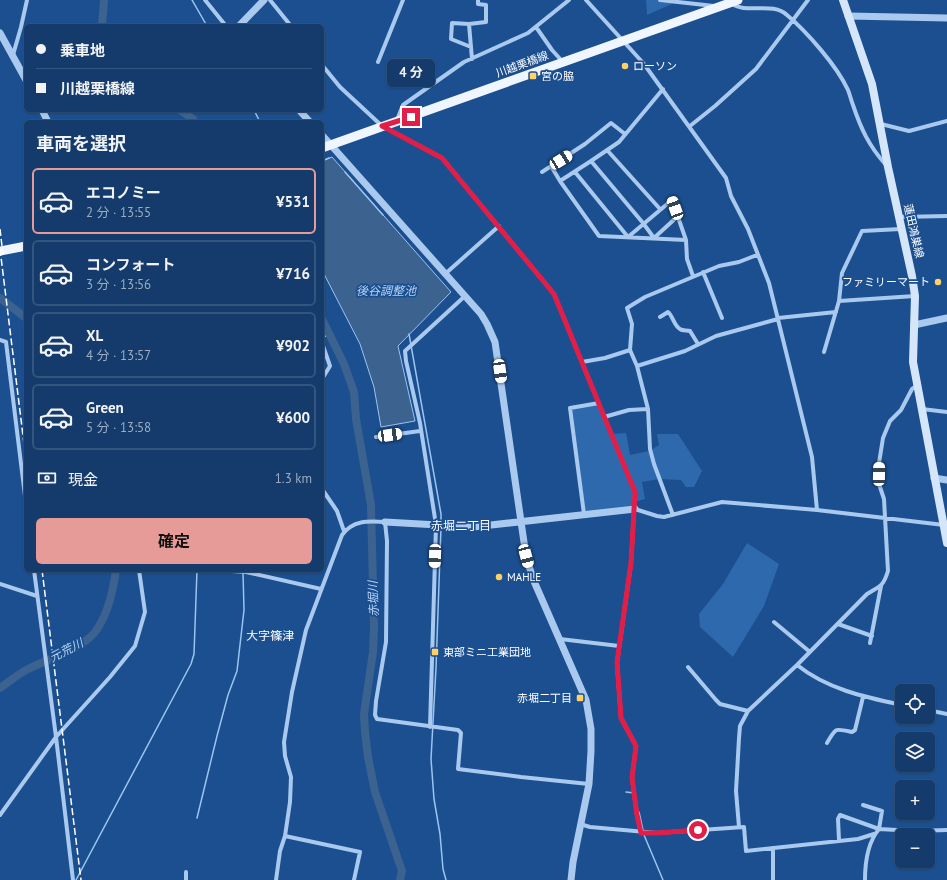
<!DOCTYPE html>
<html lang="ja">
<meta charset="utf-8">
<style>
:root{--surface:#143b6b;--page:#214673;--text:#f1f3f6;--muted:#9dadc1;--line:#33557e;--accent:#e69b98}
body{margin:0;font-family:"PT Sans","Noto Sans JP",sans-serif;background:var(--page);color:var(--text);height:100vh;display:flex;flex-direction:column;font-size:15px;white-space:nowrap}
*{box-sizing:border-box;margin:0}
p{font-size:13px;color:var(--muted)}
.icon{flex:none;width:22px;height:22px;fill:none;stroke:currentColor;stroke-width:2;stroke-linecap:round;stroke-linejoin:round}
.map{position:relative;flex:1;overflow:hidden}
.details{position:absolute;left:24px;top:120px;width:300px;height:452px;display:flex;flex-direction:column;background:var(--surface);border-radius:6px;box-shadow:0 1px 3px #0004,0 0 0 1px var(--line)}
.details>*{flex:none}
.hud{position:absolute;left:24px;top:24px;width:300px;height:88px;border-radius:6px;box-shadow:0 1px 3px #0004,0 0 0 1px var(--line);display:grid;align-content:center;height:88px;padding:0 12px;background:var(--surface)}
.tools{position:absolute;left:895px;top:684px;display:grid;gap:8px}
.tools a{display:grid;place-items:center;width:40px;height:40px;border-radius:6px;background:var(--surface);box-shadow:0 1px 3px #0004,0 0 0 1px var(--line);font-size:20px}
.end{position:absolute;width:18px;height:18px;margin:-9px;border:5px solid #e11d48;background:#fff;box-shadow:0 0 0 2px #fff}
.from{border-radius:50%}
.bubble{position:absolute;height:28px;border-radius:6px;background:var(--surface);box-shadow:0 1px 3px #0004,0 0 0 1px var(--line);font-size:13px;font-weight:700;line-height:28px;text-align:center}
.car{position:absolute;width:12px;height:24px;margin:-12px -6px;border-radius:5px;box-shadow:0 0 3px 1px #0007;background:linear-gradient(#fff 24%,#345 0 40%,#fff 0 76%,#345 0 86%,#fff 0)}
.hud b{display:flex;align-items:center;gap:14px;height:38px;font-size:15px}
.hud b+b{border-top:1px solid var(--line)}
.hud i{width:10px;height:10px;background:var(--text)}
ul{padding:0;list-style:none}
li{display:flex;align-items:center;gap:12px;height:66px;margin:0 8px 6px;padding:0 4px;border:2px solid var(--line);border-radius:6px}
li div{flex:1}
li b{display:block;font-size:15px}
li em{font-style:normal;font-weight:700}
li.active{border-color:var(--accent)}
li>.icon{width:36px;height:36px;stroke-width:1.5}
h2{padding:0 12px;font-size:18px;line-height:48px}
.pay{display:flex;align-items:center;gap:10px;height:44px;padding:0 12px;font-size:15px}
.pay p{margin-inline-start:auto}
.button{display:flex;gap:8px;margin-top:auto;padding:8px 12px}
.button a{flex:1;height:46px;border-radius:6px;background:var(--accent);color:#111;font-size:16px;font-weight:700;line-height:46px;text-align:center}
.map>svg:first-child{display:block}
.green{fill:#2e69ad}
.water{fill:#3c6290;stroke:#9cc4f0}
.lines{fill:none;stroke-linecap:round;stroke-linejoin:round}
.stream{stroke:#9cc4f0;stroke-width:1.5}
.river{stroke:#3c6290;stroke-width:8}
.minor{stroke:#a9c9ee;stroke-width:4}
.tertiary{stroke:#a9c9ee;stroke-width:7}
.secondary{stroke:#d6e6fa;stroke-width:8}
.primary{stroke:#f0f6ff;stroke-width:9}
.rail{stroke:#fff;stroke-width:1.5;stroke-dasharray:7 3;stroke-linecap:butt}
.route{stroke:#e11d48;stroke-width:5}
.poi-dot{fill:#ffd166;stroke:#1b4f8f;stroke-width:1.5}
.labels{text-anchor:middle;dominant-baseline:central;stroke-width:3.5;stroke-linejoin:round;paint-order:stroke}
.street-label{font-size:11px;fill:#fff;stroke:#1b4f8f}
.poi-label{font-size:11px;fill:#fff;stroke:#1b4f8f;text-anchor:start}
.water-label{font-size:12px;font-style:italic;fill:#b5d3f5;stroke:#1b4f8f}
.neighbourhood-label{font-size:12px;fill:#fff;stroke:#1b4f8f}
</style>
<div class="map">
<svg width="947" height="880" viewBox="0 0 947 880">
<rect width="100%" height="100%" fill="#1b4f8f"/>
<path class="green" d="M646 0H674V3L647 15Z
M599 403 611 434 626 433 630 455 649 451 659 445 657 434H678L702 471 694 487H686L681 480 659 479 642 482 645 499 635 502V509L584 514 570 408Z
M747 543 779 564 764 606 733 657 700 627 699 614 723 584Z"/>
<path class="water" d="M332 157 451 292 398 346 415 421 381 427 374 387 360 344 322 270V161Z"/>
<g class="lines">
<path class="stream" d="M192 0 207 26
M254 110 260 122
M322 161 329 158
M345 172 383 215
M409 334 441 514V524
M322 337 330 335
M441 527 436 668 431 759 434 799 440 834 443 869 446 880
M626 792 634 793
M639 812 644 835 663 880
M197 818 217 736 228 695 237 671 244 610 243 573
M76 880 191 664 194 654 197 570"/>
<path class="river" d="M102 26 104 0
M180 110 193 119 195 122
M0 298 26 318
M322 319 344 364 354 392 356 419 371 505 374 627 373 652 364 714 365 732 368 757 375 792 402 871 400 880
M0 688C9 682 18 674 28 669 48 659 86 648 98 628 109 610 113 590 116 570"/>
<path class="minor" d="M205 0 226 26
M270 0 291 26
M586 0 644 64 726 178 731 196 748 229 769 283 812 457 817 510
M660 0 714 6
M731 3C746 15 772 1 787 15 807 32 837 66 848 90 850 95 851 100 853 105 861 129 869 146 886 165
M469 24 472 59
M536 27 552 50 562 61
M471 47 451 39 452 23 469 24 486 22V5L478 4V0
M13 55 21 27 27 0
M378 62 403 0
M322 65 340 87 382 126 442 158 554 294 635 492 631 563 617 663 621 718 636 746 632 778 637 815 641 833
M397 120 403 105 464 62 528 33 569 0
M881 124 909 131 947 121
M690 126 715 106 756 69 808 0
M607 150 660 209
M591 161 643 223 654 238 678 216
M551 166 560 181 599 236 686 240 672 200 628 237
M542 172 585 144 611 123 625 134
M575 172 628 237
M560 181 591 161 619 142 663 89
M899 217 947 216
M686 240 687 259 693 276
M703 272 722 318
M445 274 499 226
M839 301 915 296
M660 317 668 312C673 316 674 326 680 329 682 331 687 330 690 331L698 344
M778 318 836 312
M0 340 6 342 26 504
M322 343 330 366 322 379
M630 350 632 324 627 308 645 297 719 266 739 262 757 255
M824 352 839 301 842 273 862 231 901 229
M582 362 605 358 630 350 637 366 648 409
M637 366 685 351 716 336 778 319
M922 409 947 412
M604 417 629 410 648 409 650 449 654 464 673 515
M376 437 420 431
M322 489 337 511 344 531
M635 509 657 516 664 517 722 502 817 510 944 525
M584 514 570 408 599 403
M34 570 56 737 73 880
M217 570 246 572 321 589
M0 584 37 596
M774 622 810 652
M838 624 872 636
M560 639 619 646
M870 643 881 586
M797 665C827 689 864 697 902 705
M688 667 716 700 720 704 748 711
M928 710 947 714
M430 727 436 525 420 423 406 361 405 351 465 296
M827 743C836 728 834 728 852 732L855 730 863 697
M0 815 56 737 110 677 135 646 145 612 139 570
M580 824 590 827 657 833 744 827 746 851 858 839 874 834
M739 827 736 791 739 738 740 726 748 711 797 665 867 594C880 586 883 587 888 571L884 499 879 484V463L883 438 890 421 901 410 912 389 918 385
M285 836 360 852 354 880
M839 840 838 819 840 815 879 829 882 811 863 805
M186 872V880
M276 880 280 851 285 836 290 802 291 777 285 756 284 742 292 692 306 630 342 535C353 520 368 521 385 522L387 541 386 642 376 701 375 715 377 719 458 730 461 733 458 769 521 777 589 784
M773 880V848
M865 880C865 863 868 842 879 829L915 831 947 830"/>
<path class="tertiary" d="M848 16 947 18
M239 26 264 0
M0 33 26 80
M42 110 48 122
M299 110 310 122
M322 135 481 314 487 324 495 342 526 556 533 579 586 700 591 729V751L589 784 573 862 571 880
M914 325 947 318
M934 478 947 480
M385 522 473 527 635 509"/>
<path class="secondary" d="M843 0 872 84 888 167 912 276 915 296 913 362 947 543"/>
<path class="primary" d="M322 148 738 0
M0 251 26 246"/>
<path class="rail" d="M0 229 3 255
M0 249 26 460
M42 570 81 880"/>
</g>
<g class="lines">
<path class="route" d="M411 117 382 126 442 158 554 294 635 492 631 563 617 662 621 718 636 746 632 778 637 815 641 833H657L698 830"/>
</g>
<g class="poi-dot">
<circle cx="625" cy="66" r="4"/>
<rect x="529" y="72" width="8" height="8" rx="2"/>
<circle cx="938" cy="282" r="4"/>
<circle cx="499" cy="577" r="4"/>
<rect x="431" y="648" width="8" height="8" rx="2"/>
<rect x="576" y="694" width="8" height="8" rx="2"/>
</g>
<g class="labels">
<g class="street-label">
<text transform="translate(522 64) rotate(-20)">川越栗橋線</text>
<text transform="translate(914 231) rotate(77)">蓮田鴻巣線</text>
</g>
<g class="poi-label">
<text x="633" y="66">ローソン</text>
<text x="541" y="76">宮の脇</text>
<text x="930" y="282" text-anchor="end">ファミリーマート</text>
<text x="507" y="577">MAHLE</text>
<text x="443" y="652">東部ミニ工業団地</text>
<text x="572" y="698" text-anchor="end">赤堀二丁目</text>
</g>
<g class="water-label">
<text x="386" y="290">後谷調整池</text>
<text transform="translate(373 599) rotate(-92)">赤堀川</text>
<text transform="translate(66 650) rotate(-27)">元荒川</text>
</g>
<g class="neighbourhood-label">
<text x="461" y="525">赤堀二丁目</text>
<text x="270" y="635">大字篠津</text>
</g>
</g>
</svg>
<div class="tools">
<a><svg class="icon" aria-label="locate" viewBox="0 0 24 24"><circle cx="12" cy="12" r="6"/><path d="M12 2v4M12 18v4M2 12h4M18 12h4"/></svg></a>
<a><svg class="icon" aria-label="layers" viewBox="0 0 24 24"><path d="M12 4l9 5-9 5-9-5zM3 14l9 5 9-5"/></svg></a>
<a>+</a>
<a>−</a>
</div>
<i class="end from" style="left:698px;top:830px"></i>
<i class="end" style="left:411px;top:117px"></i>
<div class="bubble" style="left:387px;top:59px;width:48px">4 分</div>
<i class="car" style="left:561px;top:160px;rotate:58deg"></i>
<i class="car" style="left:675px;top:208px;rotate:340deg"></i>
<i class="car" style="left:500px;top:371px;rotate:172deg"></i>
<i class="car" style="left:390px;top:435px;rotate:82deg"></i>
<i class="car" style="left:879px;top:474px;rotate:1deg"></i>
<i class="car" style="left:435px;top:556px;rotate:182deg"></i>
<i class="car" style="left:526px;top:556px;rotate:165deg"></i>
<div class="hud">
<b><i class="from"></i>乗車地</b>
<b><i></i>川越栗橋線</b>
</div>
<section class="details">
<h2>車両を選択</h2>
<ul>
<li class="active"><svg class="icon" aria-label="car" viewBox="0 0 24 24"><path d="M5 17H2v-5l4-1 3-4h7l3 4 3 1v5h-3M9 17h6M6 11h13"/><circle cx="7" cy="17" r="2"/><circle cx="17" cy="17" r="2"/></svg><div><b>エコノミー</b><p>2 分 · 13:55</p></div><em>¥531</em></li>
<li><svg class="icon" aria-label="car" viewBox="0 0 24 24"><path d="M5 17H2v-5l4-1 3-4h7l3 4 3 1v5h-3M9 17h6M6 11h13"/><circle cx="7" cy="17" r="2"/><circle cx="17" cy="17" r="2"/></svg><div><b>コンフォート</b><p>3 分 · 13:56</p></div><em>¥716</em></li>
<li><svg class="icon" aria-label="car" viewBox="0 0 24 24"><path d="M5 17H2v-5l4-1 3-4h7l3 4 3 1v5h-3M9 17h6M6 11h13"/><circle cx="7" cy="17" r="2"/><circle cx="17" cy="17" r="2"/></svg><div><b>XL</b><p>4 分 · 13:57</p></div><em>¥902</em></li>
<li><svg class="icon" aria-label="car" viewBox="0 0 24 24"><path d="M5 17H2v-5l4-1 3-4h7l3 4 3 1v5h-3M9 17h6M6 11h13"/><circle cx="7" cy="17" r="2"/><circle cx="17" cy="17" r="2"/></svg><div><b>Green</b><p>5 分 · 13:58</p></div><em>¥600</em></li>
</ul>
<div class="pay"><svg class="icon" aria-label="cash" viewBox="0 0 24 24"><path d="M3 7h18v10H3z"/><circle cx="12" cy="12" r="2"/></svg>現金<p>1.3 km</p></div>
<div class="button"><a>確定</a></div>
</section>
</div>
